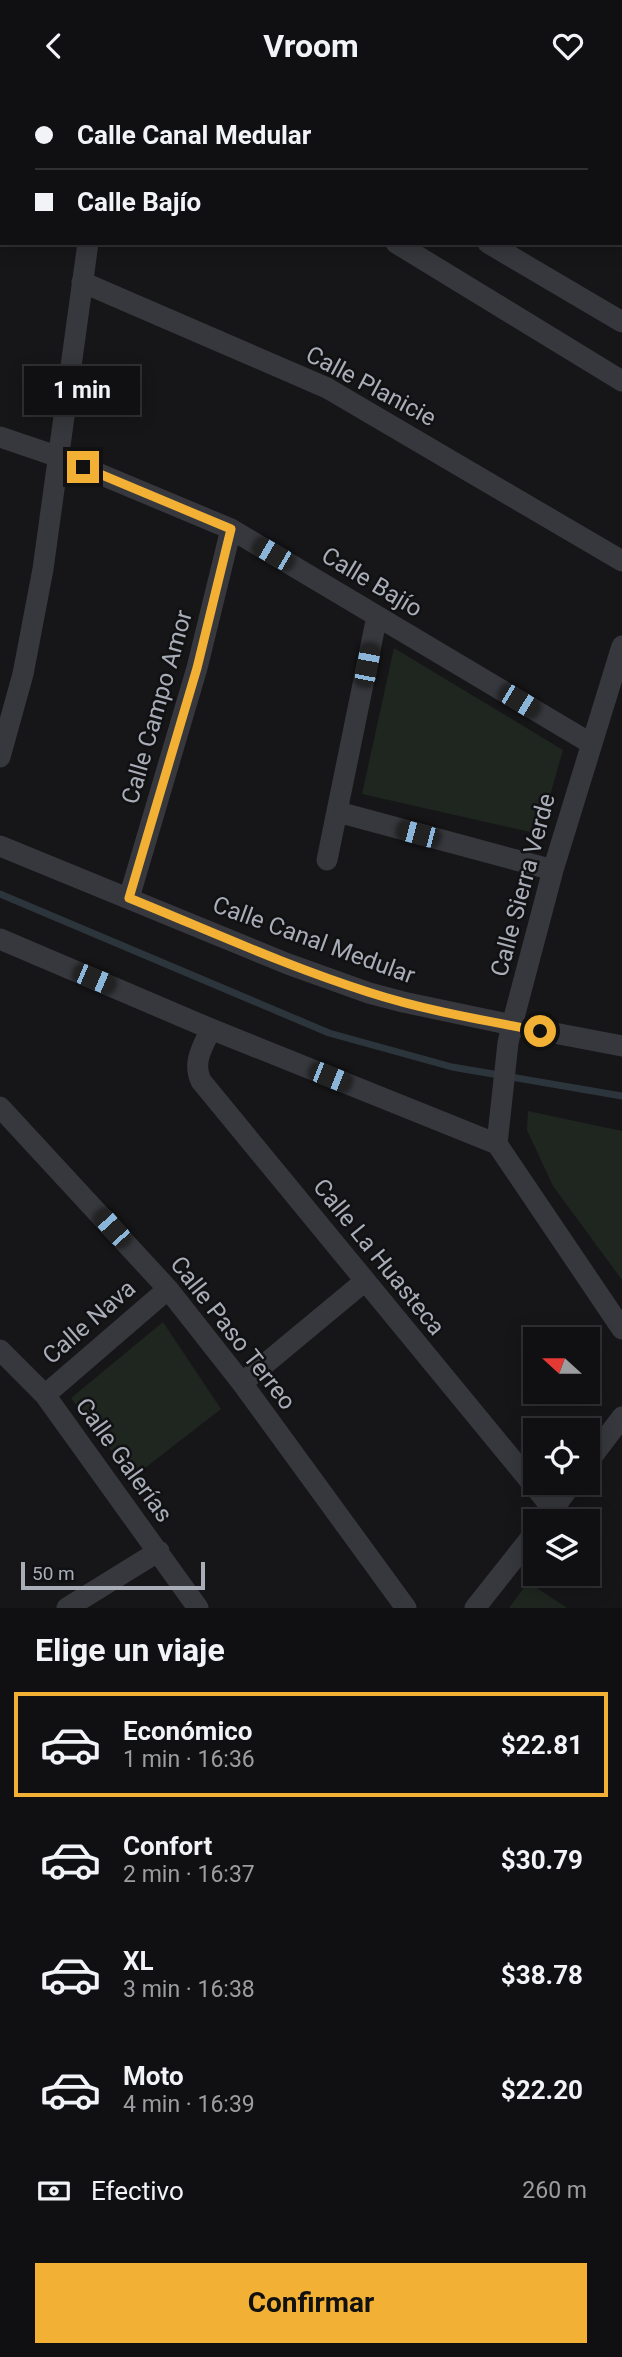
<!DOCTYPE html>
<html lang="es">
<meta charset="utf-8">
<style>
:root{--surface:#101012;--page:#1e1e20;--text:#f1f3f6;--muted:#9c9d9f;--line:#303032;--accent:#f2b134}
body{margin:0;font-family:Roboto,sans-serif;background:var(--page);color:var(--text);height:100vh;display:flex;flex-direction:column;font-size:26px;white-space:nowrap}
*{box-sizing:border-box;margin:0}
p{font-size:23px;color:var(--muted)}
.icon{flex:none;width:38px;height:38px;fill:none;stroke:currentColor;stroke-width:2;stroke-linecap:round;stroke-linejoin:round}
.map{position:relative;height:1517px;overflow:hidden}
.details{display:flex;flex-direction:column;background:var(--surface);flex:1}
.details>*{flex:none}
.top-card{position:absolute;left:0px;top:0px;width:623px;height:154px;box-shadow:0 4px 18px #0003,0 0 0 2px var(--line);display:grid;align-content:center;height:154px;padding:0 35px;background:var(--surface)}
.needle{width:46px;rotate:291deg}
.buttons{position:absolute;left:523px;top:1236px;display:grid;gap:14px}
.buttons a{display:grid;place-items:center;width:77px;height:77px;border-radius:0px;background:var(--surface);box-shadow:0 4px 18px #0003,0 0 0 2px var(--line);font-size:35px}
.scale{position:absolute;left:21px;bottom:18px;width:184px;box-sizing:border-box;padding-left:7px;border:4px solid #a8adb8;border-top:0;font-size:19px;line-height:24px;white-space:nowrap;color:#a8adb8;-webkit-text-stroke:5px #111113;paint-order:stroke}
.end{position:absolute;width:32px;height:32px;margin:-16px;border:9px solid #f2b134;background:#111;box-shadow:0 0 0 4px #111}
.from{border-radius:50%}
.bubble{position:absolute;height:49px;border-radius:0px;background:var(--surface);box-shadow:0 4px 18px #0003,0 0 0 2px var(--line);font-size:23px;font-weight:700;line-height:49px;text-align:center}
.car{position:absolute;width:21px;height:42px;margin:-21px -10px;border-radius:9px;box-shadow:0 0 5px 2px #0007;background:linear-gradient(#222 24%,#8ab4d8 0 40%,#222 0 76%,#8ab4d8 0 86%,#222 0)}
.top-card b{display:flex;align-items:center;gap:24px;height:66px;font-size:26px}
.top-card b+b{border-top:2px solid var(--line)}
.top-card i{width:18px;height:18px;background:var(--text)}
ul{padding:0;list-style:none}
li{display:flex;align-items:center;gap:21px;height:105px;margin:0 14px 10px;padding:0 21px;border:4px solid transparent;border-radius:0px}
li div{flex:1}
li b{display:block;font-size:26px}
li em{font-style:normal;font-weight:700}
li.on{border-color:var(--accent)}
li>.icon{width:63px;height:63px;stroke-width:1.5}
h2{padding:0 35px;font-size:32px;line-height:84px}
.pay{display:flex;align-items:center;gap:18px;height:77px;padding:0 35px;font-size:26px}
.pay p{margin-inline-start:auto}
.primary-button{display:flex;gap:14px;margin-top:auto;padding:14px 35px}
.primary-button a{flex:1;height:80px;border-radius:0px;background:var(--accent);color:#111;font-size:28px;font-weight:700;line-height:80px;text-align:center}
header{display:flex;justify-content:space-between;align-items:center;height:91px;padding:0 35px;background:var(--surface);font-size:32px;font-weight:700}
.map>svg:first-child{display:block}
.green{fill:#1e261f}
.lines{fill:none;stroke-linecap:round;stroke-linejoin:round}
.stream{stroke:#2c353c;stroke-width:7}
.street{stroke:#37383d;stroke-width:21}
.route{stroke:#f2b134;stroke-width:9}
.labels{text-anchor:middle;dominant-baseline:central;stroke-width:5;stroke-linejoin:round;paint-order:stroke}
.street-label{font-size:24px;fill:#a8adb8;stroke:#111113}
</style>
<header><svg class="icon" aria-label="back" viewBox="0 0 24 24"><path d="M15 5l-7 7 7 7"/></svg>Vroom<svg class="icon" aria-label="heart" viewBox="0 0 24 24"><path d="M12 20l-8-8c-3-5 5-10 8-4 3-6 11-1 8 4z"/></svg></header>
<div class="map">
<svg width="622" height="1517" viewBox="0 0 622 1517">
<rect width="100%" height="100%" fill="#161618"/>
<path class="green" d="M394 557 563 659 539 743 362 703Z
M528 1020 622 1040V1189L553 1095 527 1039Z
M163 1231 221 1318 132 1387 71 1307Z
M528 1491 567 1517H509Z"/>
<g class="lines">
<path class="stream" d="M0 803 329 942 452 976 622 1005"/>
<path class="street" d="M34 0 38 2
M148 0 152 2
M549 0 553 2
M450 2 451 0
M620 2V0
M396 152 622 290
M488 152 622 231
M82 191 327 297 622 470
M0 346 59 366 231 438 590 652
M0 666 23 583 43 478 88 152
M338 721 553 779
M0 755 288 873 369 902 403 911 512 934 622 955
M327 769 377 525
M129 807 197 577 231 438
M0 848 211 938 497 1053
M211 938C203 955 192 971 201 990L553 1418
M0 1016 168 1198 242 1292 406 1517
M497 1053 508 952 512 934 553 779 622 555
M497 1053 622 1238
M0 1259 45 1304 198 1517
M242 1292 365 1190
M45 1304 168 1198
M588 1371 622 1326
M545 1429 573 1391
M67 1517 159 1460
M475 1517 536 1440"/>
</g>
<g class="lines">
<path class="route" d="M83 376 231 438 197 577 129 807C208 839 286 875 368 901 423 919 482 929 540 940"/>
</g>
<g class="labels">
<g class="street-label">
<text transform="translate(371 295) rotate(28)">Calle Planicie</text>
<text transform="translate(372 491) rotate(31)">Calle Bajío</text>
<text transform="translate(157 616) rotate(-74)">Calle Campo Amor</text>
<text transform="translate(523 794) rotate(-75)">Calle Sierra Verde</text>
<text transform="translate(314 849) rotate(20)">Calle Canal Medular</text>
<text transform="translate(379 1166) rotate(51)">Calle La Huasteca</text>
<text transform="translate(89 1231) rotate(-41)">Calle Nava</text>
<text transform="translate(233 1242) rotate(52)">Calle Paso Terreo</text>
<text transform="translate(124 1369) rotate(54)">Calle Galerías</text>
</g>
</g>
</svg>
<div class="buttons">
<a><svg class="needle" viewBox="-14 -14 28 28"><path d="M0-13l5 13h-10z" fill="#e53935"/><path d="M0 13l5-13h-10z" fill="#9c9d9f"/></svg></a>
<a><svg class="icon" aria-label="locate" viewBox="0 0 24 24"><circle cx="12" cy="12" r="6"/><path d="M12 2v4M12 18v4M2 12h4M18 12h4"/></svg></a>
<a><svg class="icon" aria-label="layers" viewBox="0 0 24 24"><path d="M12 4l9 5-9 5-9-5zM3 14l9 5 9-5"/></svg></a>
</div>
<div class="scale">50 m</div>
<i class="end from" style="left:540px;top:940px"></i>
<i class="end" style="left:83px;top:376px"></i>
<div class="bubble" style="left:24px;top:275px;width:116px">1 min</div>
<i class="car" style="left:273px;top:463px;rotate:300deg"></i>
<i class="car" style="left:367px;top:574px;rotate:11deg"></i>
<i class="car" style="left:519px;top:610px;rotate:121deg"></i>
<i class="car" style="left:418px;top:743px;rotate:285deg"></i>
<i class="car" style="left:94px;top:888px;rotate:113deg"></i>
<i class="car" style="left:330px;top:986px;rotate:112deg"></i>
<i class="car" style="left:112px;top:1137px;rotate:318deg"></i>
<div class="top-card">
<b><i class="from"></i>Calle Canal Medular</b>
<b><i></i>Calle Bajío</b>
</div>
</div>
<section class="details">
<h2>Elige un viaje</h2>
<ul>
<li class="on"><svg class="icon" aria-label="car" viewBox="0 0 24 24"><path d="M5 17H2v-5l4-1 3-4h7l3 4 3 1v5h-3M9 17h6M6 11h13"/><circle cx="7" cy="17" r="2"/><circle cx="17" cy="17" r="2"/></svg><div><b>Económico</b><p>1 min · 16:36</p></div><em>$22.81</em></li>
<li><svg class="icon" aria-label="car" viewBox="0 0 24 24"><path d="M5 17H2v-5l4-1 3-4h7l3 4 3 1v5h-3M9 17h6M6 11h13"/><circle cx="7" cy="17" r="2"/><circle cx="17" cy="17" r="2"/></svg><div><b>Confort</b><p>2 min · 16:37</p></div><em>$30.79</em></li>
<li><svg class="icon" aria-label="car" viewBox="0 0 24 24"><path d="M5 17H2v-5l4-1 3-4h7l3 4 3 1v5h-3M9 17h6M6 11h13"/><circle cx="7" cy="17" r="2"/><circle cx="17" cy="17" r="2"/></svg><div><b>XL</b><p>3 min · 16:38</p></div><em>$38.78</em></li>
<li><svg class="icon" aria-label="car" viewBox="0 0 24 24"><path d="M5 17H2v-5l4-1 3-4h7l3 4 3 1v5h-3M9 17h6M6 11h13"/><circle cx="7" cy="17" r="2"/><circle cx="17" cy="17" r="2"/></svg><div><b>Moto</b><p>4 min · 16:39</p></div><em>$22.20</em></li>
</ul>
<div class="pay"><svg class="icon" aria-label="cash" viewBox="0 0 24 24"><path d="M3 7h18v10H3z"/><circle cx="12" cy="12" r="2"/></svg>Efectivo<p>260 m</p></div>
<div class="primary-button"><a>Confirmar</a></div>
</section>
